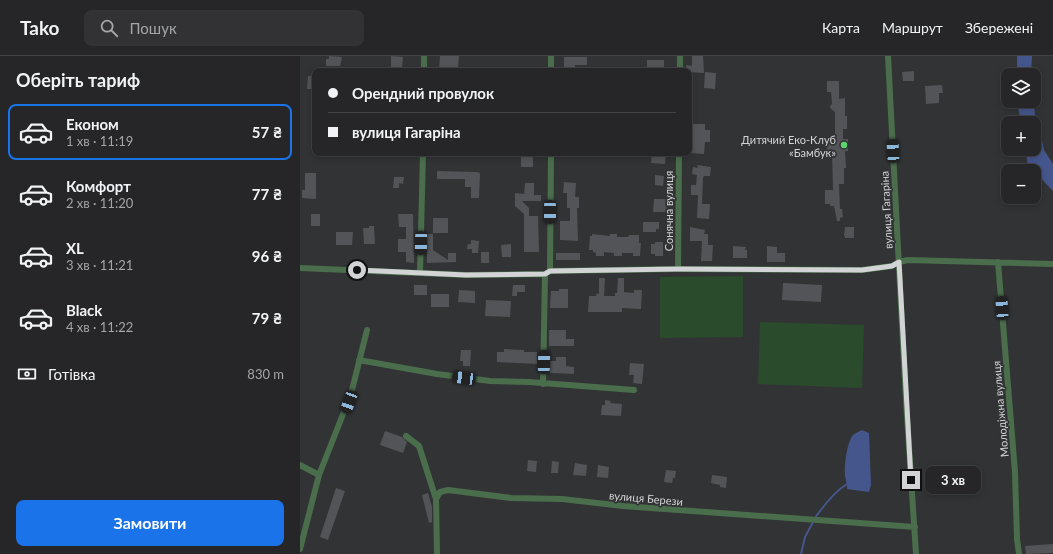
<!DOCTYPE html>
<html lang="uk">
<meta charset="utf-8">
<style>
:root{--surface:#262628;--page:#323234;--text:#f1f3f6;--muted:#a4a5a8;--line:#424345;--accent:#1a73e8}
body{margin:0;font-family:Lato,sans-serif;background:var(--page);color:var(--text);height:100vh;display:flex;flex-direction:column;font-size:15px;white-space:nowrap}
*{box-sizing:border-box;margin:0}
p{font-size:13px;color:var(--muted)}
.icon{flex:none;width:22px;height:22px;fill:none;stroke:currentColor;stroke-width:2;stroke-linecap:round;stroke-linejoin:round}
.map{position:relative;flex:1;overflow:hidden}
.details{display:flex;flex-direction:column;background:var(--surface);width:300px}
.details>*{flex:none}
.banner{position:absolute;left:12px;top:12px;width:380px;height:88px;border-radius:8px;box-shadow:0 2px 6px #0003,0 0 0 1px var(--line);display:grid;align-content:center;height:88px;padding:0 16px;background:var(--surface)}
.fabs{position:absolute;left:701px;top:12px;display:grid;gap:8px}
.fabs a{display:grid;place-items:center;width:40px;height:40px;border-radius:8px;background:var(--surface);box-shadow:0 2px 6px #0003,0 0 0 1px var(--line);font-size:20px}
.end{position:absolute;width:18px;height:18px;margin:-9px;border:5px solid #d2d3d4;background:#111;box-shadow:0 0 0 2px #111}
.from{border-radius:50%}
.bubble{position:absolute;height:28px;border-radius:8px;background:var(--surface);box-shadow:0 2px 6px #0003,0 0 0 1px var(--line);font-size:13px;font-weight:700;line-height:28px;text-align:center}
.car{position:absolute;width:12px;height:24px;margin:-12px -6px;border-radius:5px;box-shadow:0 0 3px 1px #0007;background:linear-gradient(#222 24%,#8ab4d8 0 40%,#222 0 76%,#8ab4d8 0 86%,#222 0)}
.banner b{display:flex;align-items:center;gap:14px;height:38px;font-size:15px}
.banner b+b{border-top:1px solid var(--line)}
.banner i{width:10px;height:10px;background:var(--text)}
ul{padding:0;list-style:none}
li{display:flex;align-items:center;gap:12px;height:56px;margin:0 8px 6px;padding:0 8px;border:2px solid transparent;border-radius:8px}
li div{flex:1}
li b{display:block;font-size:15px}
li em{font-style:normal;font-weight:700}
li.current{border-color:var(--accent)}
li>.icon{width:36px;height:36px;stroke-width:1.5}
h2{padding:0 16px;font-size:18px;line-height:48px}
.pay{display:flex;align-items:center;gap:10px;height:44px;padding:0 16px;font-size:15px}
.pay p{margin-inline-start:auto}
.cta{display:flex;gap:8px;margin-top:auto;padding:8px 16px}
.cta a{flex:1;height:46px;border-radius:8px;background:var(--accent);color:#fff;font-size:16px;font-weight:700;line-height:46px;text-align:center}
header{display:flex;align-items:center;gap:24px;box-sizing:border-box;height:56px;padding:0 20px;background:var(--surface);border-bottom:1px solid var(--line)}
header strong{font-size:19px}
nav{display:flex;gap:22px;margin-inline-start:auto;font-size:14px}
.search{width:280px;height:36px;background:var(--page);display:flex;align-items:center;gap:10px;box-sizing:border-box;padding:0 14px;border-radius:8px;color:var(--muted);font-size:15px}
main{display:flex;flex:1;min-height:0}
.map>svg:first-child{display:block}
.green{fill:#2b4b2d}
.water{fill:#45568c}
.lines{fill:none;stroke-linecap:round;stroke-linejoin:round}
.stream{stroke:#45568c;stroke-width:2}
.building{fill:#535457}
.minor{stroke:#4a6e4c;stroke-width:6}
.route{stroke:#d2d3d4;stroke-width:5}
.poi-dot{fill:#5ed56c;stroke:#323335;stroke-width:1.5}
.labels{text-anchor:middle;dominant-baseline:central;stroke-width:3.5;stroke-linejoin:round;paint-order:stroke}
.poi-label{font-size:11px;fill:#d2d3d4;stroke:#323335;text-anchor:end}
.street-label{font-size:11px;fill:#d2d3d4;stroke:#323335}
</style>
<header>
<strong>Tako</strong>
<div class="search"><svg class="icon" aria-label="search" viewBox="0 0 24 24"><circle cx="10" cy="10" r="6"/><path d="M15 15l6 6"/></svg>Пошук</div>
<nav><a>Карта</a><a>Маршрут</a><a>Збережені</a></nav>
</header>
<main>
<section class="details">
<h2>Оберіть тариф</h2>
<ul>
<li class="current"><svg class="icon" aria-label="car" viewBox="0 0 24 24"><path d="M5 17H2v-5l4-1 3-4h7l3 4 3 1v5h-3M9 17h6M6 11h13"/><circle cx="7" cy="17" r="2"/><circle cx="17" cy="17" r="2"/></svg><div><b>Економ</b><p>1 хв · 11:19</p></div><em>57 ₴</em></li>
<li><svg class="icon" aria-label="car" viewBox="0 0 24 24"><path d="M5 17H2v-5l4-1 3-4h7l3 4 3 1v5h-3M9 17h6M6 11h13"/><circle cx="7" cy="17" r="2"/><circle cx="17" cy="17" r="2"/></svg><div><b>Комфорт</b><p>2 хв · 11:20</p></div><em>77 ₴</em></li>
<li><svg class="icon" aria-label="car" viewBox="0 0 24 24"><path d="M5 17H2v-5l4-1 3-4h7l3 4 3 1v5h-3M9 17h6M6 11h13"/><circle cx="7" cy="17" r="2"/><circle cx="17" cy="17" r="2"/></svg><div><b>XL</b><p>3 хв · 11:21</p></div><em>96 ₴</em></li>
<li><svg class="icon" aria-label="car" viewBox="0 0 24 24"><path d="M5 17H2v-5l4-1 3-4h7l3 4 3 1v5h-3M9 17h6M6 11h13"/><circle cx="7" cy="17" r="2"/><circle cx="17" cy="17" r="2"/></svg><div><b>Black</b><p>4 хв · 11:22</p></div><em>79 ₴</em></li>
</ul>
<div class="pay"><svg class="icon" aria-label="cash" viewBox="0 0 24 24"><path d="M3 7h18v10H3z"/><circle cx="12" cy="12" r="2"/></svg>Готівка<p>830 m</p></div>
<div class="cta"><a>Замовити</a></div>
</section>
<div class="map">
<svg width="753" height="498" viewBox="0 0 753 498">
<rect width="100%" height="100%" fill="#323335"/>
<path class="green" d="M443 220V281L360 282V221Z
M460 266 564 269 562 332 458 328Z"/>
<path class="water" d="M717 0H732L731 19H717Z
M717 45H734L735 61 740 75 744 94 753 108V135L728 109 725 93H734V67H721Z
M562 374 569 377 571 429 569 436 547 433C547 428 546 424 545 420 544 410 547 386 553 379 556 377 559 375 562 374Z"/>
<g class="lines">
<path class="stream" d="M515 462C524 449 534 436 547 428
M501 498 505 481 513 466"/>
</g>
<path class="building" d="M29 0 42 1 40 10H26V3H29Z
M91 0 103 1 102 13H91Z
M140 0H159L158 13 139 12Z
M392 0H403L404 17 389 16V15H386V9L392 10Z
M264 1H287V9H275V15L264 14Z
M347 4H364V15H347Z
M614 15V25H603L602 16Z
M405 16 416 17 415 33 404 32Z
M8 20H15V33H7Z
M527 25H539V43L545 42V60H547V73H543V83H548V95H545L546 112H544V128H539L540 153H542L543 161 540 162V165H537L534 150H530V148H525V134H533L532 95H527V81H535V56L530 52V50L532 48 531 36H527Z
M642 29 643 37H639V47L626 48 625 30Z
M392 68H405V74H410V86H405L404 98 391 97Z
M352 97H366L365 108 351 107Z
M221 100H233V111H221Z
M397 109 411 111 410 120H404L403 122 402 148H410L409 163 397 162 398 139H391V129H396L397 119 392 118 393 111 398 112Z
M137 115 177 116 180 117 179 142H171V131H165V123H137Z
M5 117H16V143L2 142V134H5Z
M355 119 364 120 363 130 355 129Z
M94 121H104L103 128 99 127V132H93Z
M264 126 276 127 275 141H279V152H277L278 185 260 184V165H270V152H267V137H263Z
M225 127H234V139H241V145H222L229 152V160H238L239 196H224V158L215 150V137L224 138Z
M354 143H367L366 156H353Z
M11 158H20V170H11Z
M98 158H113L114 207 106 206V196H98V183H106V171H99Z
M133 162H148V177H133Z
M343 166H359V173H356V176H343Z
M69 170H74L75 188H64L63 172H69Z
M390 171 405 174 404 178H408V189H413L412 205H401L402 185H390Z
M545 171H554V182H545V180H544Z
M36 176H53L52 189H36Z
M127 178H133V194L148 204V197H156V206L127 207Z
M292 178 310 180V178H317V181H327L329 180V179H339V187H341L340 200H333V197H322V200H314V197L304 196V200H296V197L293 196V194H289L290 180H292Z
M171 184 179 185 178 197H172V193H167L168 188H171Z
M355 186H363V200H355V198H351V188H355Z
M211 188V201H202L201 189Z
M433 190 446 191 445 194H447V202H433Z
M467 190 477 191V197H485V206H467Z
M181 196H189V207H181Z
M256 197H280V204H256Z
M299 222H305L304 240H315V237H317L318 222H324V236L334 237V234H342L341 253 322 252V256H288L289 240H296L297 237 299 238Z
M483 227 522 229 521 246 482 244Z
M114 229H127V239H114Z
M213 229H225V236H217V240H212Z
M259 233H268V252H250L251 235H259Z
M159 234 175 235V247L158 246Z
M131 238H149V251H131Z
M186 244 211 245 210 261 185 260Z
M249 274H266V283H274V290H249Z
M204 293 224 294V296H237V308L197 306V296H204Z
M161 294H171L170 310H163V305H160Z
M256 301H266V310L274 311V318L250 317V305H256Z
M330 307 344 308 342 328 333 327 334 319H329Z
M305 344 311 345 310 347 322 348 321 360 301 359 302 349H305Z
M85 375 102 381 107 386 103 397 80 389Z
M228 404 237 405 236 416 227 415Z
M252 405 259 406 258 417H251Z
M275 407 287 409 286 420 273 419Z
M298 409 309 411 308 422 297 421Z
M366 414 376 415 375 422H373L372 427 364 426Z
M412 419 427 421 426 432 420 431V429L411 427Z
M36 432 45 435 28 484 20 481Z
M128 437 132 451V466L129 467 122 439Z
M753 488V497L726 498 725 490Z"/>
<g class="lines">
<path class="minor" d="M588 0 606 345 616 498
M124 15V0
M251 15V0
M380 15V0
M698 206 715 416 717 483 719 498
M0 212 166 219 245 218 250 215 378 213 562 214 592 210 599 206 608 204 753 208
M378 213 379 97
M250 215 251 97
M120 217 123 97
M59 304 137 318 190 325 229 326 334 334
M243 328 245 218
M106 380 119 390 136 443
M0 409 19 419
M0 493 19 419 51 338 67 274
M137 498 136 443 140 436 148 434 211 442 262 443 323 450 615 471"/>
</g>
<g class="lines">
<path class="route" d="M57 214 166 219 245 218 250 215 378 213 562 214 592 210 599 206 611 424"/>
</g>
<circle class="poi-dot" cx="544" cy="89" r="4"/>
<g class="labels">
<g class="poi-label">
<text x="536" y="83">Дитячий Еко-Клуб<tspan x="536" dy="13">«Бамбук»</tspan></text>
</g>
<g class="street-label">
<text transform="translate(586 154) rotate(-93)">вулиця Гагаріна</text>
<text transform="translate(368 155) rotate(-90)">Сонячна вулиця</text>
<text transform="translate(700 353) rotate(-95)">Молодіжна вулиця</text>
<text transform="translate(346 442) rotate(5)">вулиця Берези</text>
</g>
</g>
</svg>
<div class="fabs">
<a><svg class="icon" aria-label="layers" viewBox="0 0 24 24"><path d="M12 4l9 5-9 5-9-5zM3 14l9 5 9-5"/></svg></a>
<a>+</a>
<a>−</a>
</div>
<i class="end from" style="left:57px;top:214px"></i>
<i class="end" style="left:611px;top:424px"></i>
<div class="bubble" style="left:625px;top:410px;width:56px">3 хв</div>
<i class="car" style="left:593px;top:95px;rotate:357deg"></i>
<i class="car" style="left:250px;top:156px;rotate:180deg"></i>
<i class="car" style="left:121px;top:187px;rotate:181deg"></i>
<i class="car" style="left:702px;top:252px;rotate:356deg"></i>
<i class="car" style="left:244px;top:306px;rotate:1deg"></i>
<i class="car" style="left:164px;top:322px;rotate:277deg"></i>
<i class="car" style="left:49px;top:346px;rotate:200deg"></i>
<div class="banner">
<b><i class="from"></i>Орендний провулок</b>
<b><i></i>вулиця Гагаріна</b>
</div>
</div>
</main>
